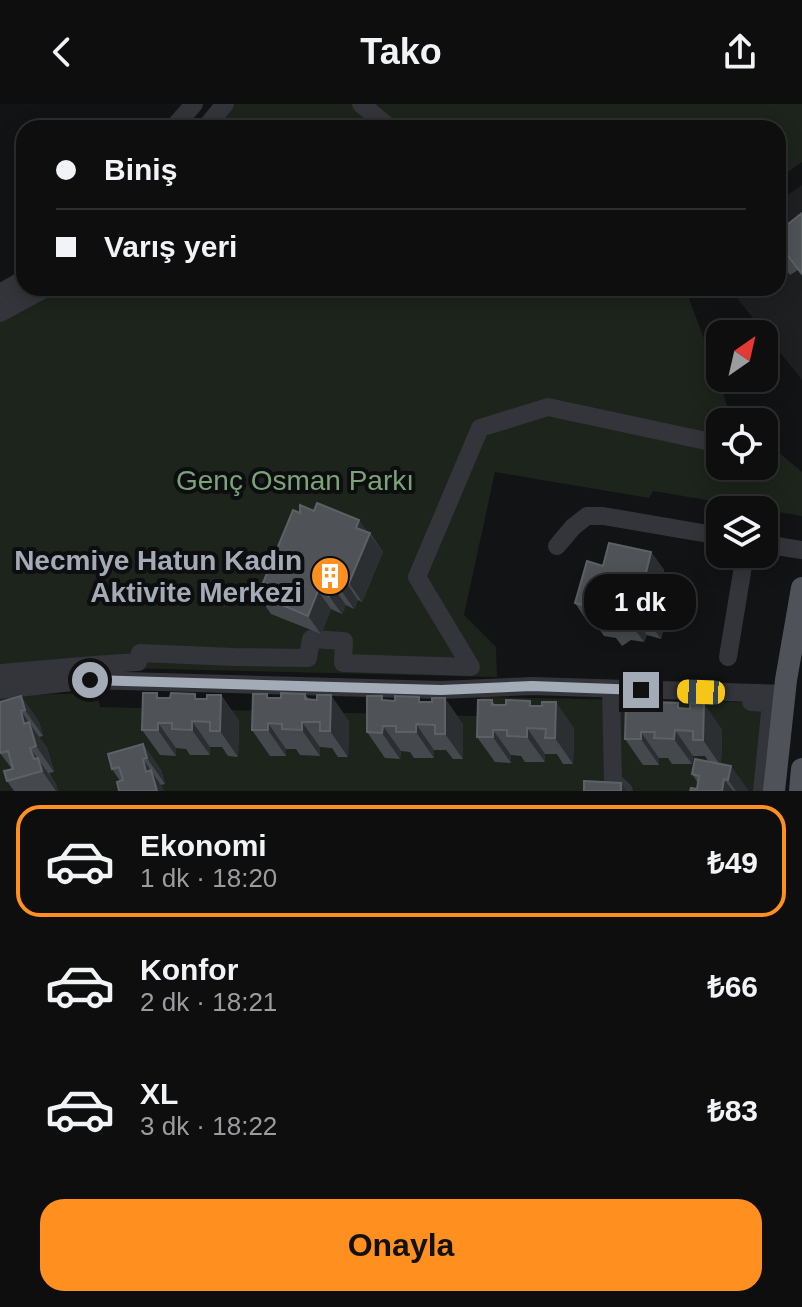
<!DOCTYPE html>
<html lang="tr">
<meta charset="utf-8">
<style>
:root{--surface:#0e0e0f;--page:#1c1c1d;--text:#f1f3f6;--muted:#9b9c9e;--line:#2e2e2f;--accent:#ff9020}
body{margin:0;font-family:Helvetica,sans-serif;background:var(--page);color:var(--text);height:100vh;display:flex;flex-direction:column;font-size:30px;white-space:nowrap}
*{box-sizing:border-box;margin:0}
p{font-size:26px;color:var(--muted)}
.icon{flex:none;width:44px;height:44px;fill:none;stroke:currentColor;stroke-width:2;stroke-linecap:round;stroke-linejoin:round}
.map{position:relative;height:687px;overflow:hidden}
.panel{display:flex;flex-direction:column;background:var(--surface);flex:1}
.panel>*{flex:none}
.top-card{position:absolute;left:16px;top:16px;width:770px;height:176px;border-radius:24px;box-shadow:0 4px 20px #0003,0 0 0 2px var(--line);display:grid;align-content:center;height:176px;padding:0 40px;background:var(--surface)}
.needle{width:52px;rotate:34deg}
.controls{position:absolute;left:706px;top:216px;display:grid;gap:16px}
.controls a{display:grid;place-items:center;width:72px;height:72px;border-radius:16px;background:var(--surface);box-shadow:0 4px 20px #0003,0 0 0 2px var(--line);font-size:40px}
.end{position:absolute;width:36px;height:36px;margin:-18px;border:10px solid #a3acb6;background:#111;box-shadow:0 0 0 4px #111}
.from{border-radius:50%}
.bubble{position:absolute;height:56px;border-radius:24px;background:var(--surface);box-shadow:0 4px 20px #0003,0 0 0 2px var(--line);font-size:26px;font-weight:600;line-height:56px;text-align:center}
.car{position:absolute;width:24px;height:48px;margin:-24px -12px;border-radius:10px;box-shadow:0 0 6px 2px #0007;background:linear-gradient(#f5c518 24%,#345 0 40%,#f5c518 0 76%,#345 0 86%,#f5c518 0)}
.top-card b{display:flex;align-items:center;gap:28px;height:76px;font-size:30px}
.top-card b+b{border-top:2px solid var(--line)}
.top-card i{width:20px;height:20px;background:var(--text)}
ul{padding:14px 0 0;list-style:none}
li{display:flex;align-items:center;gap:24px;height:112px;margin:0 16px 12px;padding:0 24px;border:4px solid transparent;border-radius:24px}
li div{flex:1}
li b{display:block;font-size:30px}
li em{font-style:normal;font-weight:600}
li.on{border-color:var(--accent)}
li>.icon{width:72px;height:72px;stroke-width:1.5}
.action{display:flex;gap:16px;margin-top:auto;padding:16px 40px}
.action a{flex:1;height:92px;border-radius:24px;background:var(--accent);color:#111;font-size:32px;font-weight:600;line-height:92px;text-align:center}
header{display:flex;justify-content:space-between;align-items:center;height:104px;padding:0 40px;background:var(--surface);font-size:36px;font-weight:600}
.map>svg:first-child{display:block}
.built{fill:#1e1f21}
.green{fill:#1c241c}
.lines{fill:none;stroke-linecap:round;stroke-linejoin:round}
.minor{stroke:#33353a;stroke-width:18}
.major{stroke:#4f5359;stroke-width:22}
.wall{fill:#45484c}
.shaded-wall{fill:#2c2f31}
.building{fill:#4f5357;stroke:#5c6166;stroke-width:2}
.route{stroke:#a3acb6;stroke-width:10}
.labels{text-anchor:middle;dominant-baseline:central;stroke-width:8;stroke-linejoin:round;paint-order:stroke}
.park-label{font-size:28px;fill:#7ca378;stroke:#0d0e0f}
.poi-label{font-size:28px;font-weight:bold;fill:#a3acb6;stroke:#0d0e0f;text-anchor:end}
</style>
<header><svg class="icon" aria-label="back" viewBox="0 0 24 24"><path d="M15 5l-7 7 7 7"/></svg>Tako<svg class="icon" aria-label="share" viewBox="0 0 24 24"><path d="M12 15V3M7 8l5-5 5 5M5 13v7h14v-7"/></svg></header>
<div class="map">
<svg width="802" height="687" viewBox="0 0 802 687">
<rect width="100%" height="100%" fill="#121314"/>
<path class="built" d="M802 81V276L729 184H778V98Z"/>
<path class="green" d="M216 0H802V58L778 75V24H195Z
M28 184H685L717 269 728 305 743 318H720V362H764V336L802 368V412L653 387 649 394 495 368 464 511 496 543 497 573 118 564 0 579V198Z
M97 589 100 603 477 612 481 593 771 599 762 687H0V595L23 591Z"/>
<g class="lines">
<path class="minor" d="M361 0 390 24
M173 24 194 0
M205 24 225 0
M0 189 24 175
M0 209 46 184
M764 350H765
M764 440 802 446
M557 442 573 423 587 412H603L720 432
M728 553 745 450
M0 569 94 561 138 558 140 549 234 553 308 554 311 535 344 537 343 559 471 563 417 473 480 324 548 303 720 340
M611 585 613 677 624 687
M0 586 90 576 441 586 532 582 785 590
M751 598 771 599 762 687"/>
<path class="major" d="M774 687 786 576 802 484
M800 687 802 665"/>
</g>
<path class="wall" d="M778 128 798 166 790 171 778 155Z
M300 409 370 429 383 448 362 498 358 496 354 505 346 501 342 510 331 505 321 530 271 510 258 491Z
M651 448 664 466 661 480 671 494 661 535 647 531 644 538 631 536 622 542 616 534 604 532 595 519 587 517 575 499 603 462Z
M305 590 309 595 349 617 348 653H338L332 644 320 643V652L300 651 296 645H286V652H270L252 626 270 594H281Z
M221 591 239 617 238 653 228 652 222 643H210V651H190L186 645 176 644V652L160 651 142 626 160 594 207 595Z
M21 592 39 618 43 632 39 633 47 644 54 668 49 669 56 680 58 687H14L7 677 12 665 0 649Z
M384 596 423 598 463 620V655H453L446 646H434V654H414L410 648 401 647 400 655 385 654 367 628Z
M492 596 495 601 534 602 574 624 573 660H563L557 650H545V658H525L521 652 511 651V659L495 658 477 633Z
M640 599 643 603 690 605 704 600 722 626 721 660 749 687H690L697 685 698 679 692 670 708 657 705 652H693L692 660H672L668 654H659V661H643L625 635Z
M143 640 161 666 165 680 161 681 120 677 112 665Z"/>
<path class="shaded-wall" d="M359 416 383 448 362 498 349 479 356 424Z
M651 448 664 466 661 480 671 494 661 535 648 517 645 473Z
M345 477 358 496 354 505 341 486Z
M333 483 346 501 342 510 329 492Z
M318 487 331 505 321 530 308 512Z
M634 512 647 531 644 538 631 520Z
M221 591 239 617 238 653 220 627Z
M331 591 349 617 348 653 330 627Z
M21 592 39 618 43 632 25 606Z
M445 594 463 620V655L445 630Z
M556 598 574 624 573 660 555 634Z
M704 600 722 626 721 662 703 636Z
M21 607 47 644 54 668 36 642 24 620Z
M192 617 210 643V651L192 626Z
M302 618 320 643V652L302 626Z
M158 619 176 644V652L158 626Z
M268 619 286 645V652L268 626Z
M416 620 434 646V654L416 628Z
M383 622 401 647 400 655 382 629Z
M527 624 545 650V658L527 633Z
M493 626 511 651V659L493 633Z
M675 626 693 652 692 660 674 635Z
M641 628 659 654V661L641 635Z
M143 640 161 666 165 680 147 654Z
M30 644 56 680 58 687H56L34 655Z
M143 655 165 687H157L146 668Z
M731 662 749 687H736L728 676Z
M724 675 733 687H722Z
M621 679 627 687H621Z"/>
<path class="building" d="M802 109V170L788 152 780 157 778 155V128Z
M317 399 359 416 356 424 370 429 349 479 345 477 341 486 333 483 329 492 318 487 308 512 258 491 293 406 300 409V401L314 407Z
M609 439 651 448 645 473 658 476 648 517 634 512 631 520 618 517 609 523 605 516 591 513 592 503 575 499 587 457 603 462Z
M143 589H157V594H170L171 589 195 590V595H207V591H221L220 627H210V618L192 617V626L172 625V619H158V626H142Z
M281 589 305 590V595L317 596V591H331L330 627H320V618H302V626L282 625V620L268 619V626H252L253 590H267V594H281Z
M21 592 25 606 21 607 24 620 29 618 36 642 30 644 34 655 38 654 42 667 7 677 4 667 13 665 8 647 0 649V598Z
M367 592H382V596L395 597V592L419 593V598H432V594H445V630H435V621L416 620V628H396V622H383L382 629 367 628Z
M478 596H492V601H506V596L530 597V602H542V598H556L555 634H545L546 625 527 624V633L507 632V626H493V633H477Z
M626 598 640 599V603H653V598L678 599V604L690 605V600H704L703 636H693V627L675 626 674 635 654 634 655 628H641V635H625Z
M143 640 147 654 143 655 146 668 151 666 157 687H119L117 678 123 676 119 663 112 665 108 650Z
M695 655 731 662 728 676 724 675 722 687H690L691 684 697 685 699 672 692 670Z
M584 677 621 679V687H584Z"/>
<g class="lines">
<path class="route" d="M90 576 441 586 532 582 641 586"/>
</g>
<defs>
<symbol id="building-disc" viewBox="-11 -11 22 22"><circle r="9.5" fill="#ff9020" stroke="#0d0e0f"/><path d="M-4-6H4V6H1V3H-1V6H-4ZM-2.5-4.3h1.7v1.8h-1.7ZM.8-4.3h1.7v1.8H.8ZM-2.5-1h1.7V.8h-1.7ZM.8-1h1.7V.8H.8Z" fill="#fff"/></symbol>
</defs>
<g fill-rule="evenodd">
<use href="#building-disc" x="308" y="450" width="44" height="44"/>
</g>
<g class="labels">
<g class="park-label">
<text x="295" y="376">Genç Osman Parkı</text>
</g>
<g class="poi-label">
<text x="302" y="456">Necmiye Hatun Kadın<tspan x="302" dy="32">Aktivite Merkezi</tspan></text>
</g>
</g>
</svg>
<div class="controls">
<a><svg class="needle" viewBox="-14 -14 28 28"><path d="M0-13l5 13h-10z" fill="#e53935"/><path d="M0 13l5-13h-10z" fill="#9b9c9e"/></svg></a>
<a><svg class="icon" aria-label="locate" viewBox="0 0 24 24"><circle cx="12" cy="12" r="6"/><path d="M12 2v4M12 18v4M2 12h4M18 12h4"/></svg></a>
<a><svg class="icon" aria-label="layers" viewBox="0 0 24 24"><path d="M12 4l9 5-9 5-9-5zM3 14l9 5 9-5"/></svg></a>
</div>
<i class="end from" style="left:90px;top:576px"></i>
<i class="end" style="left:641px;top:586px"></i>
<div class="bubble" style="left:584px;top:470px;width:112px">1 dk</div>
<i class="car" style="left:701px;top:588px;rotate:272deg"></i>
<div class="top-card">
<b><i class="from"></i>Biniş</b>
<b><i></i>Varış yeri</b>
</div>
</div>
<section class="panel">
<ul>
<li class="on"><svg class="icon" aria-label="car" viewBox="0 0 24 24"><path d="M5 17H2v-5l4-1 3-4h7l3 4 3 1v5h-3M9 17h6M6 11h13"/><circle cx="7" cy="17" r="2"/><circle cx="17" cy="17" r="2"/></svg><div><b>Ekonomi</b><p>1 dk · 18:20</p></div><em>₺49</em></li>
<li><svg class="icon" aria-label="car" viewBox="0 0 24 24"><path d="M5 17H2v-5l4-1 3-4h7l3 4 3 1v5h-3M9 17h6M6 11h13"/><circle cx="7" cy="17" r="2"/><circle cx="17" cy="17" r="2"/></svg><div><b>Konfor</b><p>2 dk · 18:21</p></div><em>₺66</em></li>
<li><svg class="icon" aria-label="car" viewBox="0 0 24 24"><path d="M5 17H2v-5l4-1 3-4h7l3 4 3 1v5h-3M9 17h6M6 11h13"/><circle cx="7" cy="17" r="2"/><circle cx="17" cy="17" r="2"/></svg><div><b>XL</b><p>3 dk · 18:22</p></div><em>₺83</em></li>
</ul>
<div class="action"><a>Onayla</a></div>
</section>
